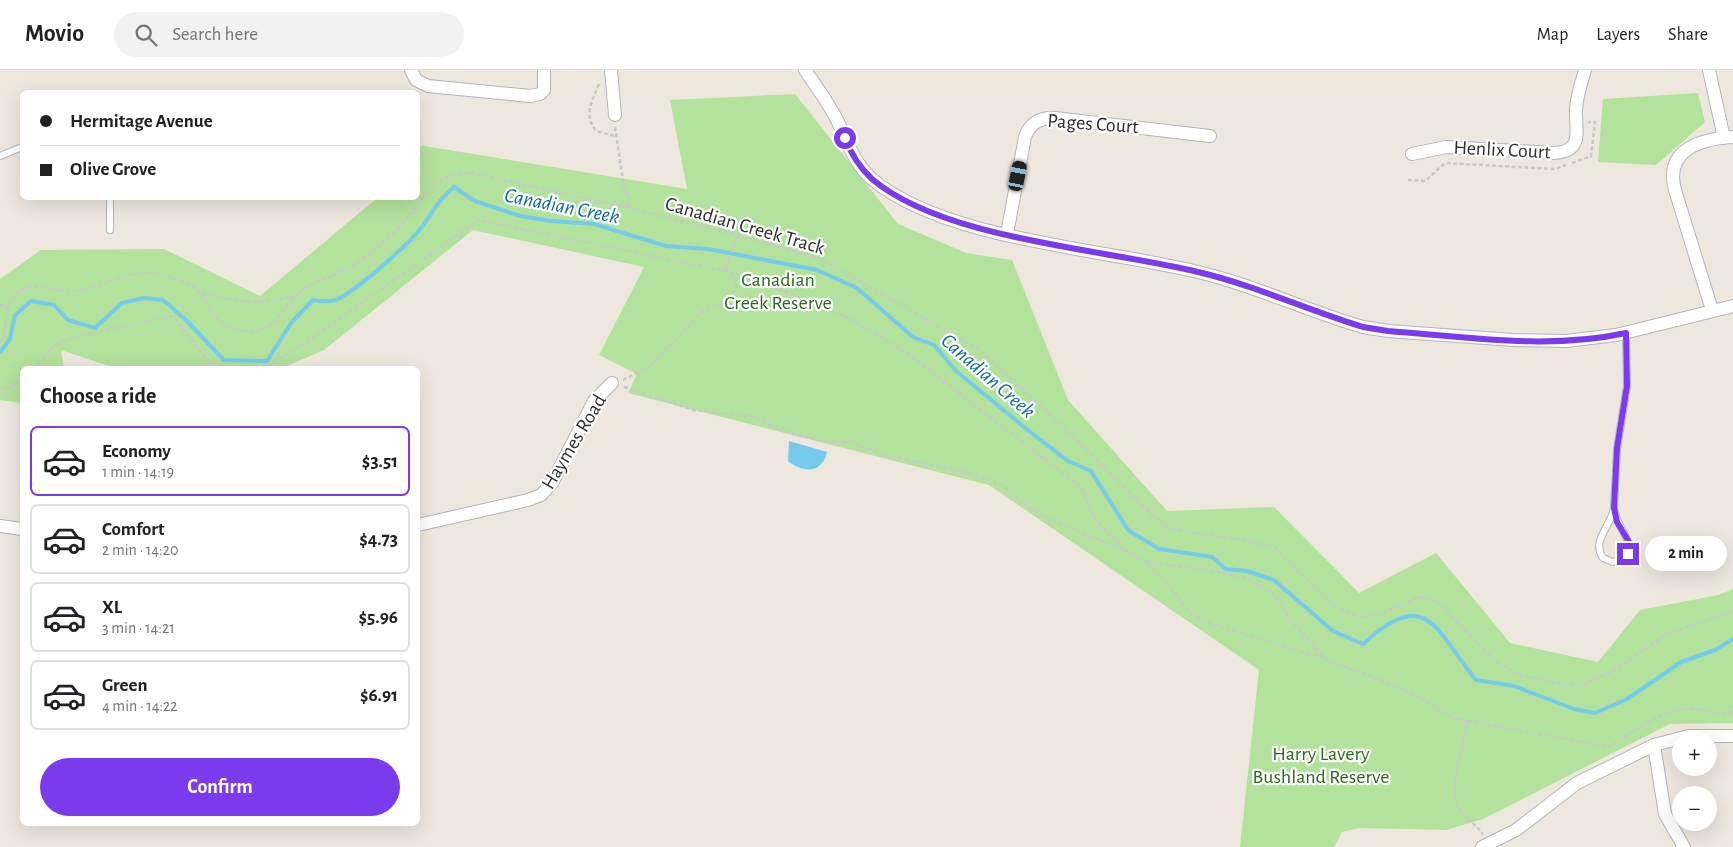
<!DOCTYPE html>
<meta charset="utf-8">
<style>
:root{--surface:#fff;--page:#f2f2f2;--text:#202124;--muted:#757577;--line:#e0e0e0;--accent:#7c3aed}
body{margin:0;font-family:"Alegreya Sans",sans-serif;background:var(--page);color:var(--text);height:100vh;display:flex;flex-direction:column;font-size:19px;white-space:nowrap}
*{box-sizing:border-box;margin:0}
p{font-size:16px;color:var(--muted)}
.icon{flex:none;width:28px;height:28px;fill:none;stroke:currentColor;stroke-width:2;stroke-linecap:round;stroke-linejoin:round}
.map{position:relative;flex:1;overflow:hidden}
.drawer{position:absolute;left:20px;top:296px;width:400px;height:460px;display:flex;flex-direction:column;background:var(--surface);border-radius:8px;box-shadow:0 5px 20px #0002}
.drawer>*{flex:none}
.guide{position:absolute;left:20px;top:20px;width:400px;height:110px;border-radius:8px;box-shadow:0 5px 20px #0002;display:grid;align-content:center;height:110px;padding:0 20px;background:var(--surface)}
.buttons{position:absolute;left:1672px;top:661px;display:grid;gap:10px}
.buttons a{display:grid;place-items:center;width:45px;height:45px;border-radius:50%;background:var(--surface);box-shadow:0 5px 20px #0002;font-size:25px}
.end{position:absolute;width:22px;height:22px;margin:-11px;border:6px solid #7c3aed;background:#fff;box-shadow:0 0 0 2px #fff}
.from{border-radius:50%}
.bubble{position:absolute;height:35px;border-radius:18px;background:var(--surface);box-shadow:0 5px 20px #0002;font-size:16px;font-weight:700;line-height:35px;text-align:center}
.car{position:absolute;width:15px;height:30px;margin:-15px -8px;border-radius:6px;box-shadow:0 0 4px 1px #0007;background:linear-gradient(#222 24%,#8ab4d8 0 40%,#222 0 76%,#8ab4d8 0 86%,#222 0)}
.guide b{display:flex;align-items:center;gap:18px;height:48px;font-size:19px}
.guide b+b{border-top:1px solid var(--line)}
.guide i{width:12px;height:12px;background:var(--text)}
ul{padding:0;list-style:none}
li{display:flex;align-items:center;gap:15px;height:70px;margin:0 10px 8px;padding:0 10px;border:2px solid var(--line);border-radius:8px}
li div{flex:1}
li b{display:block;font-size:19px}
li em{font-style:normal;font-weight:700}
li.on{border-color:var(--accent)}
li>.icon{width:45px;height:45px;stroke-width:1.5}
h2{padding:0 20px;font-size:22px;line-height:60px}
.cta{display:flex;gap:10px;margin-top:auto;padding:10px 20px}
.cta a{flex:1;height:58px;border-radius:30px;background:var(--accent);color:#fff;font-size:20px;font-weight:700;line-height:58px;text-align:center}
header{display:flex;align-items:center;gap:30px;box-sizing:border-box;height:70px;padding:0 25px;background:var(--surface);border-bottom:1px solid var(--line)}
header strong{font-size:24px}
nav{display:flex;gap:28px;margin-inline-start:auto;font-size:18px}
.search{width:350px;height:45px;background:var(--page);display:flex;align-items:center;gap:12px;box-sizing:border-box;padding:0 18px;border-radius:28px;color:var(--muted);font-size:19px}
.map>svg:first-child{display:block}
.green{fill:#b3e29c}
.water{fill:#74cbec}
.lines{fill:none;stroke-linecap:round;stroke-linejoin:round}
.stream{stroke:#74cbec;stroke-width:4}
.service-casing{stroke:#b2b4bf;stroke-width:8}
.minor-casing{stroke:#b2b4bf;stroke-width:14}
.path{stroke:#c8c8c8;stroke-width:2.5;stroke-dasharray:4 2.5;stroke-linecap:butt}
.service{stroke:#fff;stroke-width:6}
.minor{stroke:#fff;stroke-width:12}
.route{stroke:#7c3aed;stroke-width:6}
.labels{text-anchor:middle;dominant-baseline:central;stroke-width:4.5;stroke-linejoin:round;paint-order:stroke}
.street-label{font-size:20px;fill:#2c2c2c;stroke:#fff}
.park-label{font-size:20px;fill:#2b681c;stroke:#fff}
.water-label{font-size:21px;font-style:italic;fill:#10699b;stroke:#fff}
</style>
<header>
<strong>Movio</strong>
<div class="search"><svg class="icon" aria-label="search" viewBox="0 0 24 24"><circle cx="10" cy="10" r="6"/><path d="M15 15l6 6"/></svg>Search here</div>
<nav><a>Map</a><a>Layers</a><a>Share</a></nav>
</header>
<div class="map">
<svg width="1733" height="777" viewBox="0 0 1733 777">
<rect width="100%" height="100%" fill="#ede7de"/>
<path class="green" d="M1698 23 1705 52 1656 95 1598 92 1603 29Z
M795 24 898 154 966 183 1012 190 1068 330 1167 441 1274 437 1359 523 1436 483 1510 573 1598 592 1640 540 1719 525 1733 519V653L1670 654 1483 749 1446 760 1360 758 1342 762 1334 777H1240L1259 600 989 415 628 323 637 304 599 285 644 197 473 160 324 280 280 299H118L61 280 64 299H22V333L0 330V209L41 180 164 179 260 226 377 128H418V75L687 119 670 30Z"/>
<path class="water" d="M789 371 827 382C822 404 803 403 788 391Z"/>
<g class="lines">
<path class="stream" d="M0 282 10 269 15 245 31 231 54 235 68 250 95 258 122 233 144 228 163 230 185 249 224 290 267 291 291 253 313 230C319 231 330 232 336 230 357 220 406 177 421 158 434 141 436 132 454 117L475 131 520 146 552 151 594 154 666 176 708 179 817 200 857 218 913 267 934 275 956 301 1029 361 1068 391 1091 401 1128 460 1159 479 1212 487 1226 499 1247 501 1274 510 1333 561 1363 574C1428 514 1436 562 1476 610L1514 616 1574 639 1595 643 1627 629 1681 592 1715 580 1733 569"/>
<defs>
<path id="service" d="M0 86 22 77
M110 160V128
M1614 438 1617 379 1627 316 1626 263
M1614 438C1615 456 1637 472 1625 488L1613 492 1603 488C1591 471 1611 456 1614 438Z"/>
<path id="minor" d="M411 0 416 10 428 16 530 26 540 24 544 20V0
M611 0 615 45
M805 0C816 16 827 31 836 48 847 70 853 92 872 109 944 170 1105 179 1198 202 1254 215 1307 241 1363 257L1388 261 1513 270 1566 271 1616 265 1733 236
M1709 0 1724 68
M1412 84 1446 77 1553 83C1585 82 1575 60 1576 39 1577 25 1581 13 1585 0
M1007 164 1025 67C1030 53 1040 47 1055 48L1210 66
M1712 240 1675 120C1664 79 1701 69 1733 67
M418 455 528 430 541 425 552 413 594 331 612 313
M0 456 22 459
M1654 675 1665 744 1684 777
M1482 777 1516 760 1577 713 1654 675 1689 666H1733"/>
</defs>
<use href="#service" class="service-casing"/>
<use href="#minor" class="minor-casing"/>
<path class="path" d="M599 14C592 32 583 44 596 61L615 66
M615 57 624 118 629 129V138
M1572 93 1591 86 1595 52H1588
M1408 110 1425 111 1445 93 1554 99 1566 95
M725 201 738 165
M202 223C236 232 259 235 294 226
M0 235 9 234
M0 272C8 258 3 239 14 226 29 209 49 220 68 221 93 222 115 206 141 203 154 202 173 207 185 212 204 220 206 238 220 251 229 258 248 264 259 261 278 255 286 233 300 222 321 207 347 203 366 186 379 176 392 165 403 153 424 128 435 102 472 103L629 138 738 165 821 189 978 279 1051 345 1152 445 1171 459 1242 470 1274 477 1333 535 1359 547 1379 545 1414 529 1424 527 1437 531 1495 591 1519 605 1561 614H1585L1613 601 1666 565 1733 540
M35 299 54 275 74 267 172 246 214 298 268 296 317 265 478 150 725 201 792 224 851 249 907 283 1081 417 1096 451 1129 483 1145 491 1164 510 1191 544 1211 554 1323 588 1383 611 1423 629 1453 648 1609 677C1632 663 1659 641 1686 639 1701 638 1718 644 1733 645
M623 310 649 297 703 241 729 231 737 215 732 204
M624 317 693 340 751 346 793 364 826 372H851L884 385 965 402 1003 415 1027 436 1052 450 1128 482
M0 318 8 319 22 308
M1146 492 1220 502 1248 509 1274 524 1290 549 1324 588
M1730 644 1733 636
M1468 650C1464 671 1449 716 1457 735 1462 747 1476 753 1483 765"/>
<use href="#service" class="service"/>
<use href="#minor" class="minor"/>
</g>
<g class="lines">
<path class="route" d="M845 68C851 84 859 97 872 109 944 170 1105 179 1198 202 1254 215 1307 240 1363 257L1388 261C1467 267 1548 280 1626 263L1627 316 1617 378 1614 438 1617 452 1629 472 1628 484"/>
</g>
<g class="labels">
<g class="street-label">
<text transform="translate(1093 54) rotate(4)">Pages Court</text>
<text transform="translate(1502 80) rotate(3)">Henlix Court</text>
<text transform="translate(745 156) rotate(16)">Canadian Creek Track</text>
<text transform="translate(574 372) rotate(-59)">Haymes Road</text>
</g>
<g class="park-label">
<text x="778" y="210">Canadian<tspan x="778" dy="23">Creek Reserve</tspan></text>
<text x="1321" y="684">Harry Lavery<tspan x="1321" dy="23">Bushland Reserve</tspan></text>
</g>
<g class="water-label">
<text transform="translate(562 136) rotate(11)">Canadian Creek</text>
<text transform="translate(988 306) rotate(41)">Canadian Creek</text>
</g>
</g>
</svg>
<div class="buttons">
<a>+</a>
<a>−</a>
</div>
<i class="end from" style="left:845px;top:68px"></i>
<i class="end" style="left:1628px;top:484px"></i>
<div class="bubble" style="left:1645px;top:466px;width:82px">2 min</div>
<i class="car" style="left:1018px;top:106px;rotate:11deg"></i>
<div class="guide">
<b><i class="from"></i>Hermitage Avenue</b>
<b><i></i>Olive Grove</b>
</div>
<section class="drawer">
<h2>Choose a ride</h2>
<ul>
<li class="on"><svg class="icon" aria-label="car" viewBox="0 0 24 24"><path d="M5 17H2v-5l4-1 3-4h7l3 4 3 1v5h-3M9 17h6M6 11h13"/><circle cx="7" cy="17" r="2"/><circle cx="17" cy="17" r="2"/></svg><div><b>Economy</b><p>1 min · 14:19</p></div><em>$3.51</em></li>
<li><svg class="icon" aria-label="car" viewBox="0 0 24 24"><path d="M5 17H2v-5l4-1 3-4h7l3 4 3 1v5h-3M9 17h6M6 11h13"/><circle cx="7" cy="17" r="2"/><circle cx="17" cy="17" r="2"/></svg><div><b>Comfort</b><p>2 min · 14:20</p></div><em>$4.73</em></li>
<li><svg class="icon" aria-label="car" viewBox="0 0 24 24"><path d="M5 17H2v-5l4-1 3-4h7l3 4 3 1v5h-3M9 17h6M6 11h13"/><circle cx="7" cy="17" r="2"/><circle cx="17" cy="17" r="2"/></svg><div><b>XL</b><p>3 min · 14:21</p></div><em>$5.96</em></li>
<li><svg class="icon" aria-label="car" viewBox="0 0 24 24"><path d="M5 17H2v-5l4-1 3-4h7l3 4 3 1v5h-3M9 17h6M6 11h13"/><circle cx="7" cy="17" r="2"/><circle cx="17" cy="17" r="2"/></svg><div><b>Green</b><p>4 min · 14:22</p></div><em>$6.91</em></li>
</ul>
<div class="cta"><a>Confirm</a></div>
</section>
</div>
